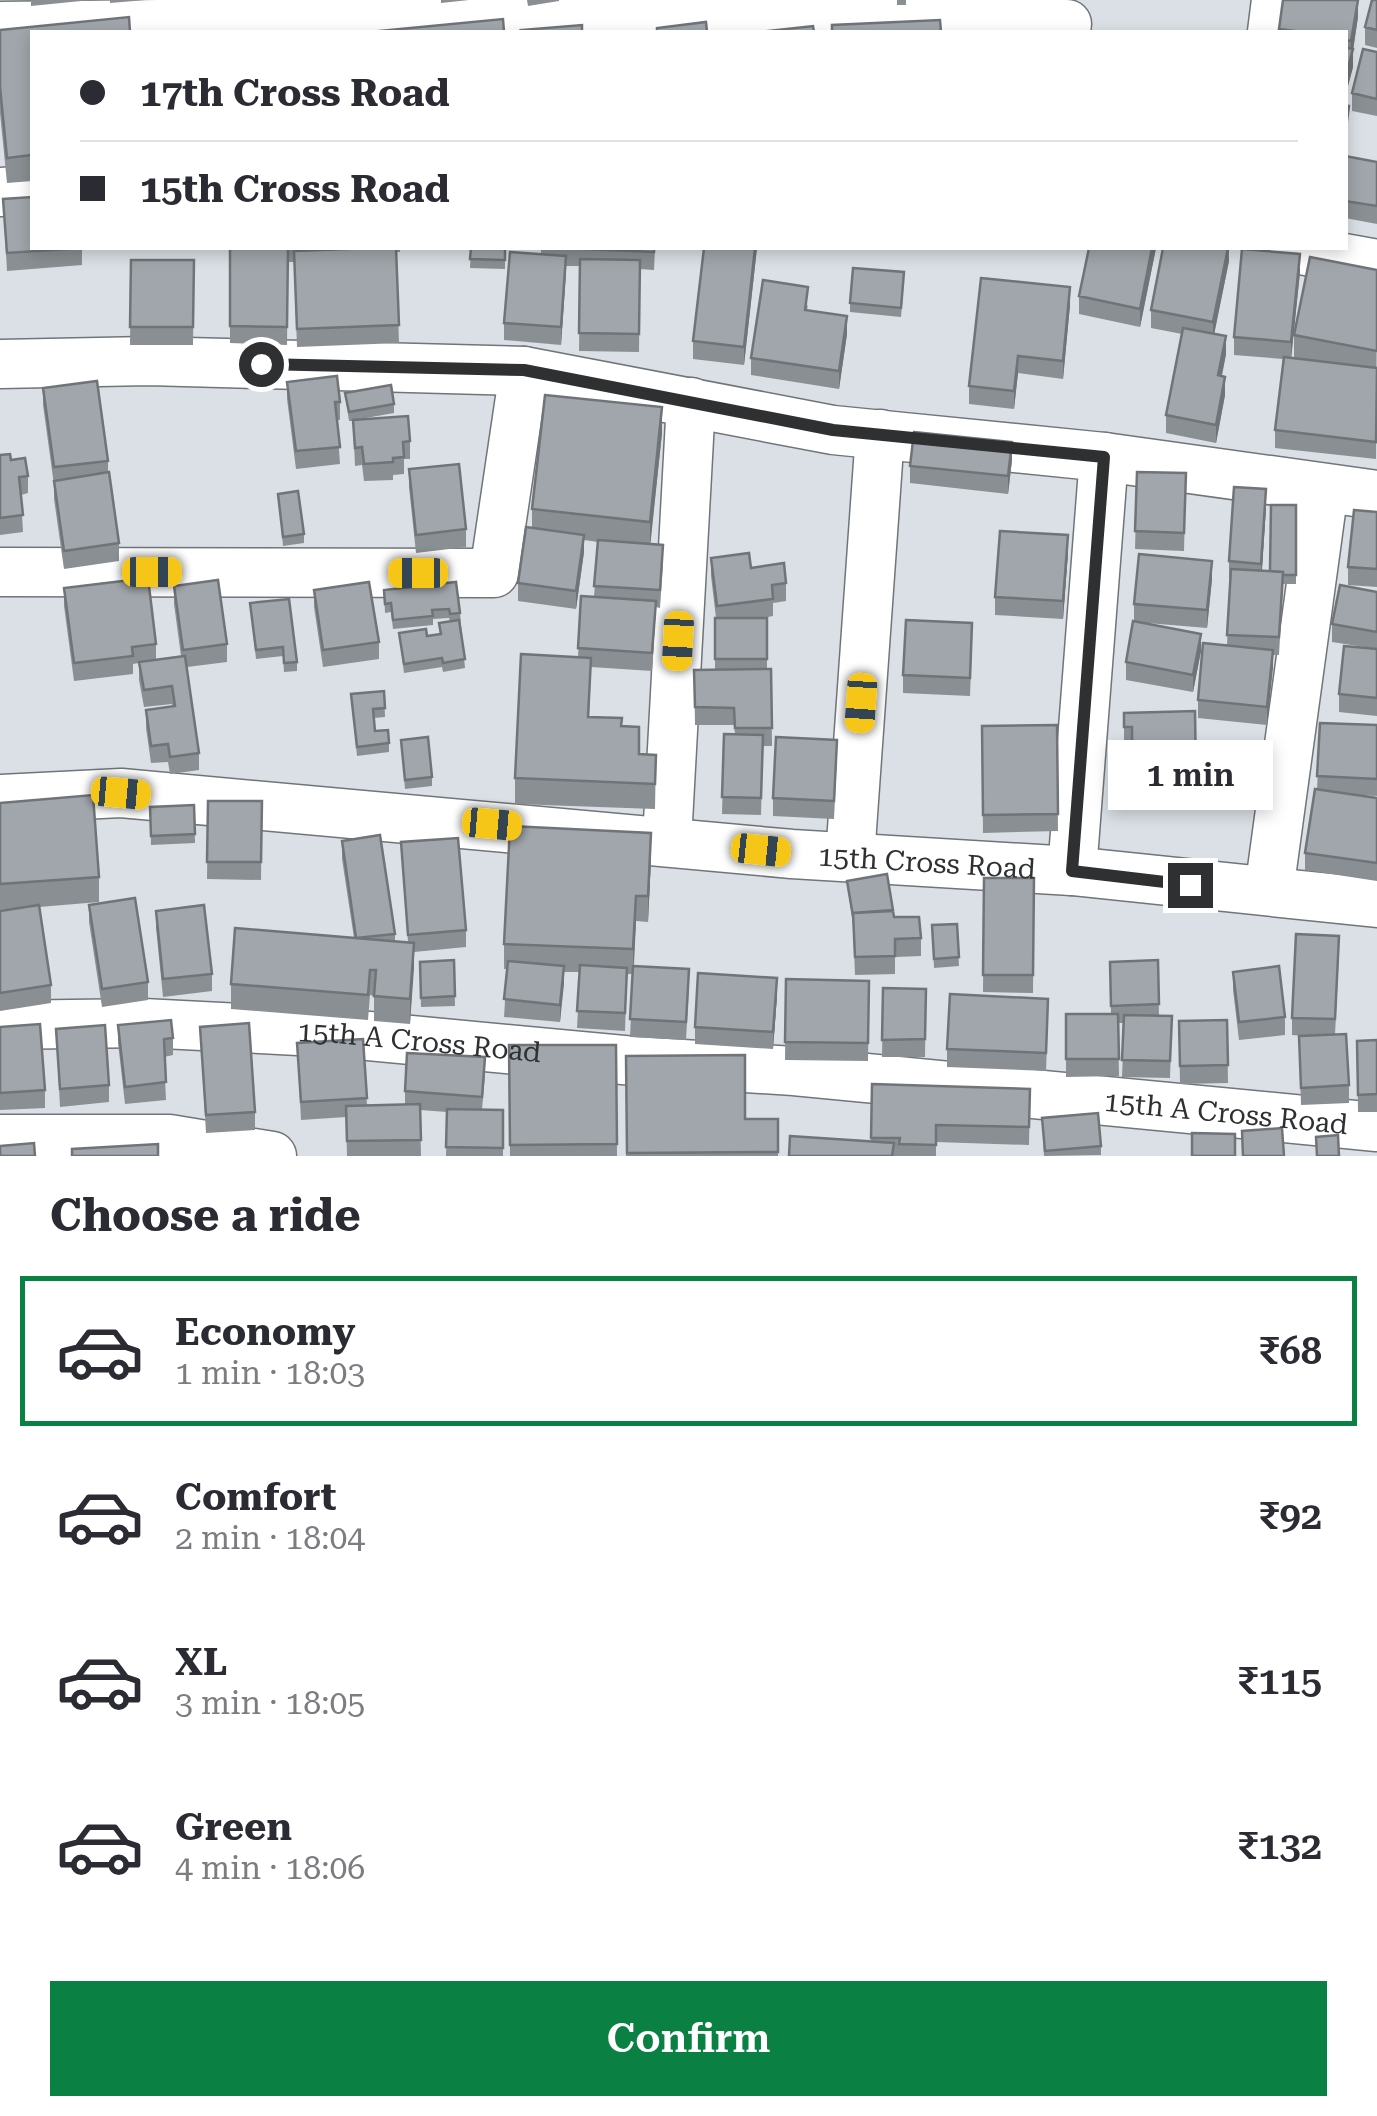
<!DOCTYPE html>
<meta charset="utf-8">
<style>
:root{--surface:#fff;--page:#f2f2f3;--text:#2b2b33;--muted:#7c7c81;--line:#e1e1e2;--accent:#0b8043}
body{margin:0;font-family:"Roboto Serif",serif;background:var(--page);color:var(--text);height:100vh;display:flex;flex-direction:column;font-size:38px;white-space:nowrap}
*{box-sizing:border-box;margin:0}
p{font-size:32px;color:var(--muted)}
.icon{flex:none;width:55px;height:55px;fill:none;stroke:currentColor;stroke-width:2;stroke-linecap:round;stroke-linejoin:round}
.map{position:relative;height:1156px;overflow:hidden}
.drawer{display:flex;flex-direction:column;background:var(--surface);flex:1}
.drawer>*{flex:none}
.guide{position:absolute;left:30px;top:30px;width:1318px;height:220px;border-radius:0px;box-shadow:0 5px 15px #0003;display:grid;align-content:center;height:220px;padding:0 50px;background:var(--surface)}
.end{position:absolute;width:45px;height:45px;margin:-22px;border:12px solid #2e3032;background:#fff;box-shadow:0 0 0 5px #fff}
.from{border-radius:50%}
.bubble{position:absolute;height:70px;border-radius:0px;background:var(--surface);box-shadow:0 5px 15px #0003;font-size:32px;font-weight:600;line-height:70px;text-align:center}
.car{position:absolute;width:30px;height:60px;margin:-30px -15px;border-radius:12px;box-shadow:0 0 8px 2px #0007;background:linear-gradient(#f5c518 24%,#345 0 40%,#f5c518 0 76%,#345 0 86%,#f5c518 0)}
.guide b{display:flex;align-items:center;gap:35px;height:95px;font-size:38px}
.guide b+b{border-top:2px solid var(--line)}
.guide i{width:25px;height:25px;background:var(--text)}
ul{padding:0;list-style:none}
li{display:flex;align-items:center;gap:30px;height:150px;margin:0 20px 15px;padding:0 30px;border:5px solid transparent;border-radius:0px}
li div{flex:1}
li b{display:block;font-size:38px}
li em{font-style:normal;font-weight:600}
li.on{border-color:var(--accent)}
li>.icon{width:90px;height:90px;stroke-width:1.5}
h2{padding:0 50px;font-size:45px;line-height:120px}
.cta{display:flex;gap:20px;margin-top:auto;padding:20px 50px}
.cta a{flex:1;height:115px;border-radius:0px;background:var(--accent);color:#fff;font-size:40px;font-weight:600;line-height:115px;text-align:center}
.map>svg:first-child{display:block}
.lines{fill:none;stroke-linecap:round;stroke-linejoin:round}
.minor-casing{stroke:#6f7579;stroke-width:51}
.minor{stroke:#fff;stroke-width:48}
.wall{fill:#8a8f93}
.shaded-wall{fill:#707478}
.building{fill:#a0a6ab;stroke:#707478;stroke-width:2.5}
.route{stroke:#2e3032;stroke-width:12}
.labels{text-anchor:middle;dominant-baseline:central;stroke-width:9;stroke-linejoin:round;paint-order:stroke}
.street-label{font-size:28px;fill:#2e3032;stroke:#dae0e5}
</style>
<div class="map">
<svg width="1377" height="1156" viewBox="0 0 1377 1156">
<rect width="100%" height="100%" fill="#dae0e5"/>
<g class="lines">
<defs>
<g id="minor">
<path d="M0 26 317 22 1067 24"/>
<path d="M1272 32 1276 0"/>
<path d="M0 192 32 190"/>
<path d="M1289 248 1377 264"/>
<path d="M0 364 148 361 524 371 833 430 1104 457 1377 495"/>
<path d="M0 572 494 573 524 371"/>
<path id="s1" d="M0 799 121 793 792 854 1072 871 1377 903"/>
<path d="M667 840 691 402"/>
<path d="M850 857 880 434"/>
<path d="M1072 871 1104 457"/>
<path d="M1269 891 1324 489"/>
<path id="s2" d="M0 1025 143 1023 337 1033 634 1061 794 1071 1377 1127"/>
<path d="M0 1139H169L272 1156"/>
</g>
</defs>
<use href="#minor" class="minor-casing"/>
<use href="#minor" class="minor"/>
</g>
<path class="wall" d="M31 0H91L31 6Z
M110 0H146L110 3Z
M441 0H469L441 3Z
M527 0H559V1L528 6Z
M897 0H906V5H897Z
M1377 0V48L1365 45V27Z
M1358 17 1353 50V67L1345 97V32H1279V29Z
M0 30 32 32V181L7 183 0 113Z
M1377 52V116L1352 111V93Z
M1345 156 1377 162V224L1345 218Z
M3 199 82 248V265L7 271Z
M230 248H305V251L324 250V248H400V252H396L399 343 297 347 294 262H288L287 345 230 343Z
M471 248H505V269L470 268Z
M541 248H655L654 270 640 269 639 352 579 351 580 266H566L561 345 504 340V323L541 254Z
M704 248H757L744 365 693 359V341Z
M1089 248H1156L1140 327 1079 314V296Z
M1229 248V261L1214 334 1226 354 1222 376 1225 395 1216 443 1166 433V415L1182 334 1151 328V310Z
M131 260H194L193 345H130Z
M1377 270 1376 459 1275 448V430L1283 359 1234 355V337L1300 272 1291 358H1294V335Z
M904 281 901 317 850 312V303Z
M808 305 807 310 847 334 839 389 751 375V358Z
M1070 305 1063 379 1018 373 1014 409 969 404V386Z
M287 382 340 402V420H337L340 464 296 469 287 399Z
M43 388 108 461V472L119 543V561L64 569 54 499V485L43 405Z
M345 393 394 404V413L360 419 410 441V459H404V474L393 475V480L364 481 362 465 355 466 353 421H349Z
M662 433 650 544 663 563 660 608 656 607 652 671 591 667 589 717 622 726 639 754 656 755 655 809 515 804V778L578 657 581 596 594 597 598 542 584 540V552L576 609 518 601V583L532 528V509Z
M0 455 11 460 28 476V493L21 495 23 532 0 535Z
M1012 460 1008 494 910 483V466Z
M409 469 466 529V547L416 553 409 487Z
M1137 472 1186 473 1184 551 1135 549Z
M278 494 304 534V543L283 546Z
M1296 505V584H1283L1279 655H1273L1267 725 1198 718V700L1227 645 1230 579H1229V561L1266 507 1262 571H1270Z
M1377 512V587L1348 585V567Z
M1068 553 1063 619 995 615V597Z
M711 558 751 568 786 583V601L773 603V616L763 618H767V669H771L772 746H763L761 815 722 814 724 734H735L734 725H695L694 670H715V618H716L711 576Z
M1212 579 1207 628 1135 622 1201 651 1193 692 1126 680V662L1134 622V604Z
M174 586 227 644V662L187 667 199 753V770L170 774 168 762 151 763 146 728V710L172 707V704L144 707 139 680V663L133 664V674L74 681 64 606V588L156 644V660L181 656 174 604Z
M314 590 379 642V659L323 667 314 607Z
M384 590 460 613 465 668 443 672 442 667 404 673 399 633 427 636 440 634 439 623 450 622 449 618 433 619V625L393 629 391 612 385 613Z
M1377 592V649L1332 642V624Z
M250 603 297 662V671L284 672 283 656 256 659Z
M972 641 970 696 903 693V675Z
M1377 649V716L1339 712V694Z
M384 691 385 717 374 718 375 731 389 743V752L357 756 351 694Z
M1195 711 1196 796 1126 798 1125 747 1132 748V745H1124V713Z
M1320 723 1377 725V796L1356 795 1377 798V881L1305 870V853L1317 790Z
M1057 725 1058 831 983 833 982 726Z
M401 740 432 777V786L405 789Z
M837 758 834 819 773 816V798Z
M208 801H262L261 880 207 879Z
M0 803 99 877V902L39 907 51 985V1003L0 1011V911L16 908 0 910Z
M194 805 195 843 151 845 150 807Z
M342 841 395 934V941L408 942 401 842 466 930V947L414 952 410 1024 374 1021V996L370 995 368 1020 231 1009V984L354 938 342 859Z
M651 858 648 922 636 921 634 966 689 987 686 1040 630 1037 633 974H627L625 1031 577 1028 580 972H564L560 1022 504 1017 507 969H504V944Z
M887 874 894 917 921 938V956L895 957V974L855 975 853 925 847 881Z
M984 878H1034L1033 993 983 992Z
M89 905 148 982V1000L102 1007 89 922Z
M156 911 212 974V991L163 997 156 928Z
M957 924 959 966 934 968 932 925Z
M1339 953 1335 1035 1349 1085V1103L1301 1105 1299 1036H1305L1292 1035V1018Z
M454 960 455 1006 421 1007 420 962Z
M1158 960 1159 1016H1172L1170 1078 1122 1077 1124 1023H1118L1119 1076 1066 1077V1014H1111L1110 962Z
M1233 972 1285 1017V1035L1239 1040 1233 990Z
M786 979 869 981 868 1061 785 1060Z
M883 988 926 989 925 1057H882Z
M777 996 773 1049 695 1044V1027Z
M1048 1017 1046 1071 947 1067V1049Z
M1227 1020 1228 1083 1180 1084 1179 1021Z
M118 1025 173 1038V1055L164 1057 166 1100 125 1104 118 1043Z
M0 1027 45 1090V1108L0 1110Z
M200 1027 255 1112V1130L206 1133Z
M56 1029 109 1085V1102L60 1107Z
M363 1039 367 1105H405V1091L485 1075 482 1110H503V1156H446L447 1112 420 1110 421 1156H347L346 1117 301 1120 297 1043Z
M1377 1040V1112H1358L1357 1041Z
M509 1045H616L617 1156H510Z
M626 1056 745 1119H778V1156H626Z
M872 1084 1030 1089 1029 1145 936 1142V1156H789L871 1141Z
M1042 1118 1101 1146V1155L1044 1156Z"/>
<path class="shaded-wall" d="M1358 0V17L1353 50V67L1345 97V79L1351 55V41Z
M755 248H757L744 365V347Z
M1152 248H1156L1140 327V309Z
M1228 248 1229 261 1213 340V322Z
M1300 254V272L1291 360V342Z
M566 256V273L561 345V327Z
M1070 287V305L1063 379V361Z
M847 316V334L839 389V371Z
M1226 336V354L1218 393V375Z
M1018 356V373L1014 409V391Z
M1225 377V395L1216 443V425Z
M662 407V433L650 548V522Z
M1012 442V460L1008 494V476Z
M1266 489V507L1261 582V564Z
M584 535V552L576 609V591Z
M1068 535V553L1063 619V601Z
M1212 561V579L1207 628V610Z
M1201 634V651L1193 692V675Z
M1273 650V668L1267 725V707Z
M651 833V858L648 922V896Z
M636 896V921L633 974V949Z
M414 943V968L410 1024V999Z
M564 966V984L560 1022V1005Z
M777 978V996L773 1049V1032Z"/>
<path class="building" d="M1283 0H1358L1351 41 1345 40V32H1302L1279 29Z
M1372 0H1377V30L1365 27Z
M129 17 130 32H32V155L7 158 0 87V30Z
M503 19 504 32H369Z
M940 20 941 32H832V25Z
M706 22 707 32H657V28Z
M582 25V32H522L521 30Z
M813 26 814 32H767V31Z
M1345 47 1353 49 1345 79Z
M1363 49 1377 52V99L1352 93Z
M1345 105 1349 106 1345 135Z
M1345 156 1377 162V206L1345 201Z
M32 197V248H82L7 253 3 199Z
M230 248H288L287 327 230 326Z
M374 248H396L399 325 297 329 294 251Z
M471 248H505V260L470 259Z
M560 248H654V252Z
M704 248H755L744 347 693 341Z
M1089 248H1152L1140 309 1079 296Z
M1163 248H1228L1213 322 1151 310Z
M1242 249 1300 254 1291 342 1234 337Z
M510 252 566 256 561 327 504 323Z
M1310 257 1377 270V351L1294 335Z
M580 259 640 260 639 334 579 333Z
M131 260H194L193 327H130Z
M853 268 904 272 901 308 850 303Z
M981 278 1070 287 1063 361 1018 356 1014 391 969 386Z
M763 280 808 287 805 310 847 316 839 371 751 358Z
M1183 328 1226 336 1218 375 1225 377 1216 425 1166 415Z
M1284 357 1377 368 1376 442 1275 430Z
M337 376 340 402H335L340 447 296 451 287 382Z
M97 381 108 461 54 467 43 388Z
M391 385 394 404 349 412 345 393Z
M545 395 662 407 650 522 532 509Z
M408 416 410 441 403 442 404 457 393 458V462L364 464 362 447 355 448 353 420Z
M914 432 1012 442 1008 476 910 466Z
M10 454 11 460 25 458 28 476 19 477 23 515 0 518V455Z
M459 464 466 529 416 535 409 469Z
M109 472 119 543 64 551 54 481Z
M1137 472 1186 473 1184 533 1135 531Z
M1234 487 1266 489 1261 564 1229 561Z
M298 491 304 534 283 537 278 494Z
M1271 505H1296V575H1283V572L1270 571Z
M1354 510 1377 512V569L1348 567Z
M526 527 584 535 576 591 518 583Z
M1000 531 1068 535 1063 601 995 597Z
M598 540 663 545 660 590 594 586Z
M749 553 751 568 784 563 786 583 772 585 773 599 717 606 711 558Z
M1139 554 1212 561 1207 610 1134 604Z
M1231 569 1283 572 1279 637 1227 635Z
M148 578 156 644 132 647 133 656 74 663 64 588Z
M218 580 227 644 183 650 174 586Z
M369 582 379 642 323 650 314 590Z
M456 582 460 613 450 614 449 609 432 610 433 616 393 620 391 603 385 604 384 590Z
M1340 585 1377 592V632L1332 624Z
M581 596 656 601 652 653 578 648Z
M289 599 297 662 284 663 283 647 256 650 250 603Z
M715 618H767V659H715Z
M459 620 465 659 443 663 442 658 404 664 399 633 426 629 427 636 441 634 439 623Z
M906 620 972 623 970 678 903 675Z
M1133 621 1201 634 1193 675 1126 662Z
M1203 643 1273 650 1267 707 1198 700Z
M1344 646 1377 649V698L1339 694Z
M521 654 591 658 588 717 622 718 621 726 639 727V754L656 755 655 784 515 778Z
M185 656 199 753 170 757 168 744 151 746 146 710 175 706 172 686 144 690 139 662Z
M771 669 772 728H735L734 708 695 707 694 670Z
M384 691 385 708 373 709 375 731 388 730 389 743 357 747 351 694Z
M1195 711 1196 779 1126 780 1125 747 1132 748V727H1124V713Z
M1320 723 1377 725V779L1317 776Z
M1057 725 1058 814 983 815 982 726Z
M724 734 763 735 761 798 722 797Z
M428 737 432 777 405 780 401 740Z
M776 737 837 740 834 801 773 798Z
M1315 789 1377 798V863L1305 853Z
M93 795 99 877 0 884V803Z
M208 801H262L261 862H207Z
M194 805 195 834 151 836 150 807Z
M510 826 651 833 648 896H636L633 949 504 944Z
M380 835 395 934 356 938 342 841Z
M458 838 466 930 408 935 401 842Z
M887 874 893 910 853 913V916L847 881Z
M984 878H1034L1033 975H983Z
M135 898 148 982 102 989 89 905Z
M39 905 51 985 0 993V911Z
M204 905 212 974 163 979 156 911Z
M893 911 894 917H919L921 938 895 939V956L855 957 853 913Z
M957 924 959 957 934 959 932 925Z
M235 928 414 943 410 999 374 996 376 970H370L368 995 231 984Z
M1296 934 1339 936 1335 1019 1292 1018Z
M454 960 455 996 421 998 420 962Z
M1158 960 1159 1004 1111 1006 1110 962Z
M508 961 564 966 560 1005 504 999Z
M580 965 627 968 625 1013 577 1011Z
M633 966 689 969 686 1022 630 1019Z
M1279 966 1285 1017 1239 1022 1233 972Z
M698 973 777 978 773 1032 695 1027Z
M786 979 869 981 868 1043 785 1042Z
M883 988 926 989 925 1039 882 1040Z
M950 994 1048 999 1046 1053 947 1049Z
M1066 1014H1118L1119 1059H1066Z
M1124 1015 1172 1016 1170 1061 1122 1060Z
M171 1020 173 1038 164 1039 166 1082 125 1087 118 1025Z
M1227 1020 1228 1065 1180 1066 1179 1021Z
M249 1023 255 1112 206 1115 200 1027Z
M40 1024 45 1090 0 1093V1027Z
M105 1025 109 1085 60 1089 56 1029Z
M1346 1034 1349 1085 1301 1088 1299 1036Z
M363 1039 367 1098 301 1102 297 1043Z
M1377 1040V1094L1358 1095 1357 1041Z
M509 1045H616L617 1144 510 1145Z
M407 1053 485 1057 482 1097 405 1091Z
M745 1055V1119H778V1152L627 1153 626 1056Z
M872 1084 1030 1089 1029 1127 936 1125V1145L899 1144 900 1138H871Z
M420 1104 421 1140 347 1141 346 1106Z
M447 1109 503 1110V1148L446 1147Z
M1098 1113 1101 1146 1045 1151 1042 1118Z
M1282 1128 1284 1156H1243L1242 1131Z
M1192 1133 1235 1134V1156H1192Z
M1338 1135 1339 1156H1317L1316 1137Z
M790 1136 894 1143 892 1156H789Z
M34 1143 35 1156H0V1146Z
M158 1144V1156H72V1149Z"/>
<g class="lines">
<path class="route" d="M261 364 524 370 833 430 1104 457 1072 871 1190 885"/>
</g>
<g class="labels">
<g class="street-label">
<text stroke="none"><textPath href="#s1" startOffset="930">15th Cross Road</textPath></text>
<text stroke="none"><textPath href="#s2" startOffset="420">15th A Cross Road</textPath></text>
<text stroke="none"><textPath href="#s2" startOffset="1230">15th A Cross Road</textPath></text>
</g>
</g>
</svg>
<i class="end from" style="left:261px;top:364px"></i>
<i class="end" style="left:1190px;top:885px"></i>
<div class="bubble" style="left:1108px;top:740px;width:165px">1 min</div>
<i class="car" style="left:152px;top:572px;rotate:90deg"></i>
<i class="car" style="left:418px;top:573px;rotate:270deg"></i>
<i class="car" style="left:678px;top:641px;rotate:183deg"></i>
<i class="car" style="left:861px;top:703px;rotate:184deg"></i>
<i class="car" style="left:121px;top:793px;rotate:95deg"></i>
<i class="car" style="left:492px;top:824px;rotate:95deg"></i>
<i class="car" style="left:761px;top:850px;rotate:96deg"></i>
<div class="guide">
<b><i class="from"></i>17th Cross Road</b>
<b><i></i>15th Cross Road</b>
</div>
</div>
<section class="drawer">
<h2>Choose a ride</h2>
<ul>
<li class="on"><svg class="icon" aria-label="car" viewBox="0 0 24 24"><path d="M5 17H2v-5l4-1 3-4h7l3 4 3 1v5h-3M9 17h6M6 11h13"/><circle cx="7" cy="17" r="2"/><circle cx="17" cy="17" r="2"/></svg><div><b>Economy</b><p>1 min · 18:03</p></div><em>₹68</em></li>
<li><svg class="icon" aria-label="car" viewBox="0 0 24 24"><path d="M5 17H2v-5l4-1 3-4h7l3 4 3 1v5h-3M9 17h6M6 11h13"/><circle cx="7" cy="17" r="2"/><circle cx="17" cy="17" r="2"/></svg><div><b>Comfort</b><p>2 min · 18:04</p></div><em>₹92</em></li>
<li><svg class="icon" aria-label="car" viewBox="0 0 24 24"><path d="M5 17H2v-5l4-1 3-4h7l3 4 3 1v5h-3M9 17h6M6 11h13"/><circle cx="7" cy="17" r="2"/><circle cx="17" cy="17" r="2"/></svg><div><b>XL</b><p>3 min · 18:05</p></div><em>₹115</em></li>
<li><svg class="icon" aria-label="car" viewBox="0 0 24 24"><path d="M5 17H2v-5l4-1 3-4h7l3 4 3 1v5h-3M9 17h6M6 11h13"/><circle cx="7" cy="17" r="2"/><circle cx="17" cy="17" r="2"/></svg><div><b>Green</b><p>4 min · 18:06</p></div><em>₹132</em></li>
</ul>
<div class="cta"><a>Confirm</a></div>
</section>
